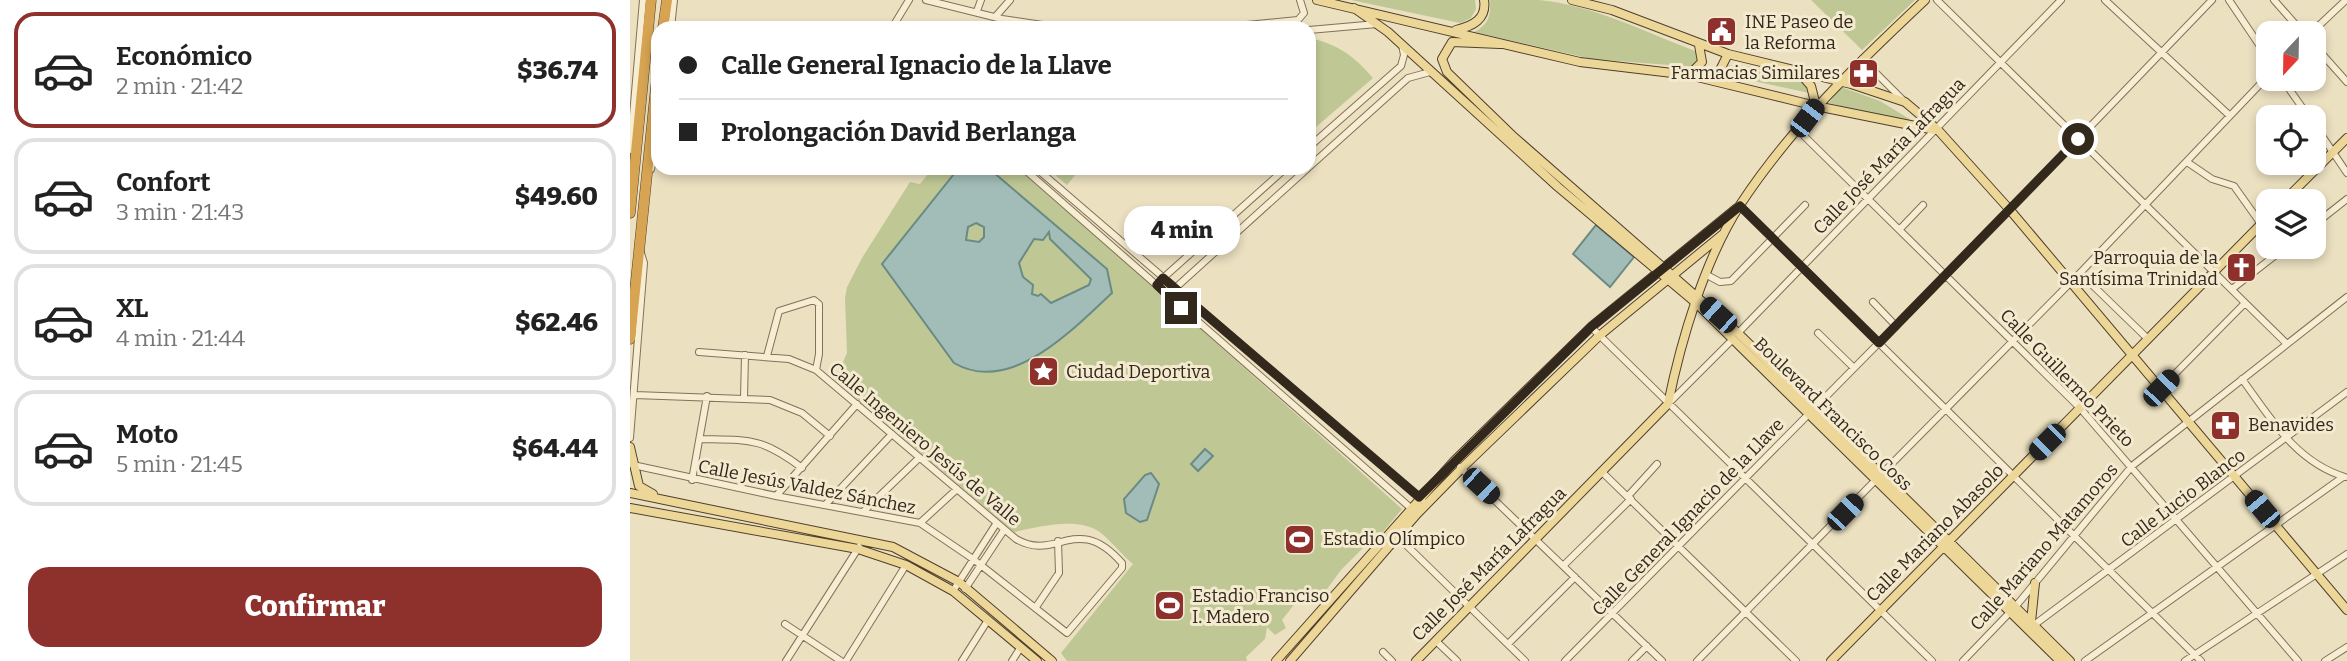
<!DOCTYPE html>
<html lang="es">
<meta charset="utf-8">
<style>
:root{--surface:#fff;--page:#f6f6f6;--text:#222;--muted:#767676;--line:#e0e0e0;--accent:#8e312c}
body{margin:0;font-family:Bitter,serif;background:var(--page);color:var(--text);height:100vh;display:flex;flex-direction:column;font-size:26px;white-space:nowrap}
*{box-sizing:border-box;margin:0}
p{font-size:23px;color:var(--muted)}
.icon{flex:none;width:38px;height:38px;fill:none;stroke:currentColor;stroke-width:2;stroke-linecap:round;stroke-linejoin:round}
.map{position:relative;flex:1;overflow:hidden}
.sheet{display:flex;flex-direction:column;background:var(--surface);width:630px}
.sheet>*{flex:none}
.banner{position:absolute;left:21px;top:21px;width:665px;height:154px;border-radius:21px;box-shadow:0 4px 10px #0003;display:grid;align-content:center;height:154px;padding:0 28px;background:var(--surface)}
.needle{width:46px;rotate:202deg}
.fabs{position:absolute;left:1626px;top:21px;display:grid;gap:14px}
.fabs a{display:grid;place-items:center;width:70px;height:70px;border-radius:14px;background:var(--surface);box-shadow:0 4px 10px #0003;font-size:35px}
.end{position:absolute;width:32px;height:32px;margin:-16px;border:9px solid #33281c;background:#fff;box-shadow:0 0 0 4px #fff}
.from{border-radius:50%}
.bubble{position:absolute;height:49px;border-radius:21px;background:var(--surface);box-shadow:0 4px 10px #0003;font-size:23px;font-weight:800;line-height:49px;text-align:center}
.car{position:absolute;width:21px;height:42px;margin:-21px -10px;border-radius:9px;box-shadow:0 0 5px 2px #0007;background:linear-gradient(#222 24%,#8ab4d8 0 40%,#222 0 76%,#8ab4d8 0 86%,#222 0)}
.banner b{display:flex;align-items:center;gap:24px;height:66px;font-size:26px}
.banner b+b{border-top:2px solid var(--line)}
.banner i{width:18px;height:18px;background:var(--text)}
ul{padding:12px 0 0;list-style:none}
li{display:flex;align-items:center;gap:21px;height:116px;margin:0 14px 10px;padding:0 14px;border:4px solid var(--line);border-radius:21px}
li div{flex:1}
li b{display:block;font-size:26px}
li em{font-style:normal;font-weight:800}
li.selected{border-color:var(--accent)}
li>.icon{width:63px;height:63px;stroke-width:1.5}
.primary-button{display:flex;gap:14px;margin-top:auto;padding:14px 28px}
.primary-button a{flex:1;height:80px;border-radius:21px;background:var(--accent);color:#fff;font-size:28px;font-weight:800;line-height:80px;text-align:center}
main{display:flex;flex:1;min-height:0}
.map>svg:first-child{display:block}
.green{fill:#bfc894}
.water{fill:#a2bdb7;stroke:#6a8a84;stroke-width:2;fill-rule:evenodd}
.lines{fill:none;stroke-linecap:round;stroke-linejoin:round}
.minor-casing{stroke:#837159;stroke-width:8}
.major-casing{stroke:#503f2d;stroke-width:10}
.highway-casing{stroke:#503f2d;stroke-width:11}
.minor{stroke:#f6edd2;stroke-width:6}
.major{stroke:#edd798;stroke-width:8}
.highway{stroke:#d7a453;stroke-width:10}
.route{stroke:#33281c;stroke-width:9}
.labels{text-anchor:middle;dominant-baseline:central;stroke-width:6;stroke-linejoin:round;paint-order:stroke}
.poi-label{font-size:18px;fill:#33281c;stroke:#f3eacf;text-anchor:start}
.street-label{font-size:18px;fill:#33281c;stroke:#f3eacf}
</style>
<main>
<section class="sheet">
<ul>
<li class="selected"><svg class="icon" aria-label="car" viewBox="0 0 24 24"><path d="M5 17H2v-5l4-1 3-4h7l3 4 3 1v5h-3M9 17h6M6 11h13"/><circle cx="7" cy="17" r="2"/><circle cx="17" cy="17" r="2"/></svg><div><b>Económico</b><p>2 min · 21:42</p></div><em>$36.74</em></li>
<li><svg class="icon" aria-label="car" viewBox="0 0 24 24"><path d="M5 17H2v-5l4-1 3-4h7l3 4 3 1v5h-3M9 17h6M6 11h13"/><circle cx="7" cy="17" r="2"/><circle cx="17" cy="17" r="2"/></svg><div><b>Confort</b><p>3 min · 21:43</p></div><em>$49.60</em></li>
<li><svg class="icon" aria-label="car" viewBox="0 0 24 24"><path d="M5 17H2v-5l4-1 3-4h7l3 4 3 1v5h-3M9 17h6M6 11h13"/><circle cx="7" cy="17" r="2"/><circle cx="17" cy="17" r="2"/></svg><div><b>XL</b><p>4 min · 21:44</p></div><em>$62.46</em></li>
<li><svg class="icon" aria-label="car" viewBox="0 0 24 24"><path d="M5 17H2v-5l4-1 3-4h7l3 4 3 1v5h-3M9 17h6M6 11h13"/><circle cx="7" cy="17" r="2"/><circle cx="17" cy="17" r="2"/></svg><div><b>Moto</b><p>5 min · 21:45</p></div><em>$64.44</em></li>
</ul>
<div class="primary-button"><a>Confirmar</a></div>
</section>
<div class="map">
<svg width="1717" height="661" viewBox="0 0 1717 661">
<rect width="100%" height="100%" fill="#ebe0c0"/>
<path class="green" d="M721 0H845L846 9 841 18 830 23Z
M860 0C876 0 893 0 909 0 963 5 1015 32 1065 51L1069 59 1064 67 962 59 844 32C858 25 861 16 860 0Z
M1181 0H1285L1232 50Z
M679 38C708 44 724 56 743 78L679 133Z
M1095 65C1118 67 1174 67 1179 93L1092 74Z
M1211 87 1250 101 1291 126 1199 103Z
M303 168H391L772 509 743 544 739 542 711 570 686 604 666 602 652 620 656 628 645 635 637 627 635 639 616 657 617 661H437L431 653 503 564C492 555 482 542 471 533 448 516 409 527 384 532L205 380 217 353 215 298 217 287 232 258 280 182 290 184Z
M432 168H451L437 185 426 176Z"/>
<path class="water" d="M346 168 363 172 477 269 482 293C443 329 381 396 324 363L252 264 328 169ZM346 223 354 227V237L349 242 336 240 338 227ZM419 232 420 239 461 279 459 285 421 303 411 294 408 296 402 294 403 285 393 277 389 263 404 239 413 240Z
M966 225 1004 257 980 287 943 254Z
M575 449 583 456 568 471 561 464Z
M521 473 529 484 517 520 510 522 496 513 494 499 515 475Z"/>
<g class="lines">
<defs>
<path id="minor" d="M296 0 372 19 433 28
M1307 0 1657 344
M1475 0 1599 115
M1599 0 1638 58
M1644 0 1673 33
M347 11 351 0
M366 16 380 0
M372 19 381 28
M41 28 44 0
M262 28 279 0
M586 28 668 20 674 13 670 0
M679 30 747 24
M1681 33 1716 0
M1684 45 1717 82
M1232 59 1273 100
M1652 79 1679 117
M1684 124 1717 173
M1168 130 1450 408 1668 661
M679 147 771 66 774 55 772 45
M0 150 13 0
M1557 162 1582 179 1604 186 1631 224
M679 167 778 78 800 72
M393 168 783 510
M406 168 792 500
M21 169 28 138
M1110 206 1571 661
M1684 225 1717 199
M1270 229 1293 205
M1450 273 1518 339
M1077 275 1090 282 1101 281 1175 205
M532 279 656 168
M1602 289 1656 247
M542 291 678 168
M1243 302 1266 326
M961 327 1302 661
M1108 333 1431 0
M1188 333 1224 368
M137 356 149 311 184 300 189 304V354L186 370
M1612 379C1641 419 1666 462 1715 477
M1531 388 1615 303
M5 395 140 400 172 413 200 436
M114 398 115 355
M1038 404 1103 339
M0 438 14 263 10 250
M70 439C119 440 131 437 172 468
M3 465 146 496 290 523 343 559 437 633 492 568V563C446 511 427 563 386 539L186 370 159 359 69 352
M830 467 1032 661
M972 472 1166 661
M62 480 77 396
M146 496 227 404
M998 496 1027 464
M196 504 262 434
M233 512 289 458
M290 523 327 489
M768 537 895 661
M933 566 1001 499
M335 589 374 530
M323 591 366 524
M406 607 429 573 428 541
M155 624 211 661
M1404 625 1717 392
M806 641 827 661
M878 644 945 577
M753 652 762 661
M156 661 229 547
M216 661 276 565
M332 661 358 620
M382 661 391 647
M935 661 1380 210 1582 0
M1002 661 1017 646
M1067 661 1450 273 1638 76
M1333 661 1386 606 1502 466 1717 297
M1455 661 1713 477
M1555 661 1717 554
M1695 661 1717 647"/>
<path id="major" d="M687 0 950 62 1059 75 1186 106 1305 130
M942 0 982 10 1098 54 1221 84 1275 102 1308 130 1380 210 1717 610
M724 8 758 32 928 187 1066 303 1430 661
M826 30C843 26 857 19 854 0
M870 44 822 42 812 59 817 72 884 137 1108 333 1440 661
M1098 54 1090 70 1099 83
M1169 72 1181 86 1186 106
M1059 75 1072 62 1069 45
M1654 201 1717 138
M0 447 9 486 23 494
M0 493 263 547 329 582 422 661
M0 508 228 549 276 565 323 591 407 661
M1401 622 1405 583
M646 661 824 461 961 327 1107 208
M660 661 787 514 832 468 969 336 1093 234
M786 661 1038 404C1051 340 1075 259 1110 205 1161 127 1228 63 1295 0
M1201 661 1638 217"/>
<path id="highway" d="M33 28 37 0
M0 213 21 0
M0 339 28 67"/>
</defs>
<use href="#minor" class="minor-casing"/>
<use href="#major" class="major-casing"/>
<use href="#highway" class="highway-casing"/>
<use href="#minor" class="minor"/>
<use href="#major" class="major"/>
<use href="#highway" class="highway"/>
</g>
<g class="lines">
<path class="route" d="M551 308 527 285 533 278 789 497 961 327 1110 206 1249 343 1448 139"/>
</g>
<defs>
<symbol id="civic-square" viewBox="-11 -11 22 22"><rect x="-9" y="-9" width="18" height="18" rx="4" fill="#8e312c" stroke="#f3eacf"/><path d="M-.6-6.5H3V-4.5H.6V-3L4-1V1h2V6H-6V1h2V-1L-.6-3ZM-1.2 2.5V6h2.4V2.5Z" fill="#fff"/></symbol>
<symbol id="pharmacy-square" viewBox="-11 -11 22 22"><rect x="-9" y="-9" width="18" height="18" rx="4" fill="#8e312c" stroke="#f3eacf"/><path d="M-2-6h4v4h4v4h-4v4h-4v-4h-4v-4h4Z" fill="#fff"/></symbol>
<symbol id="church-square" viewBox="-11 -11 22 22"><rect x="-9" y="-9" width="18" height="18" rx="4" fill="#8e312c" stroke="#f3eacf"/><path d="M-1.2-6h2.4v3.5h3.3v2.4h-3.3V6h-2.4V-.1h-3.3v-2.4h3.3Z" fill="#fff"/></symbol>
<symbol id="sight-square" viewBox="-11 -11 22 22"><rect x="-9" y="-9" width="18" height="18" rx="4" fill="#8e312c" stroke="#f3eacf"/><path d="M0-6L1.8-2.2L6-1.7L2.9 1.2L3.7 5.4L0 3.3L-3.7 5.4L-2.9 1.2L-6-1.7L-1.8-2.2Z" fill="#fff"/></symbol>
<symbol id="stadium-square" viewBox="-11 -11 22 22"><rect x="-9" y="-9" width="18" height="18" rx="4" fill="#8e312c" stroke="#f3eacf"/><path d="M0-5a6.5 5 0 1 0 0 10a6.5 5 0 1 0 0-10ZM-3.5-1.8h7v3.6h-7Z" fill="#fff"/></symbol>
</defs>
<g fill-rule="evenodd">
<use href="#civic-square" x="1074" y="14" width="35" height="35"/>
<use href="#pharmacy-square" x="1216" y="56" width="35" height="35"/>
<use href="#church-square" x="1594" y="250" width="35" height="35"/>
<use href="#sight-square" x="396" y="354" width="35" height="35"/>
<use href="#pharmacy-square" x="1578" y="408" width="35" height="35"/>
<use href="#stadium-square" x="652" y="522" width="35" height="35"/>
<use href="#stadium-square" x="522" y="588" width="35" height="35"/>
</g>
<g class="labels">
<g class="poi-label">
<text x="1115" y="22">INE Paseo de<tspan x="1115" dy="21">la Reforma</tspan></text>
<text x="1210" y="73" text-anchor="end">Farmacias Similares</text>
<text x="1588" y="258" text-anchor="end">Parroquia de la<tspan x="1588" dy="21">Santísima Trinidad</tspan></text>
<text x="436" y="372">Ciudad Deportiva</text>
<text x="1618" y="425">Benavides</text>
<text x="693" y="539">Estadio Olímpico</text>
<text x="562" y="596">Estadio Franciso<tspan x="562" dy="21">I. Madero</tspan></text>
</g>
<g class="street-label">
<text transform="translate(1259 156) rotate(-46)">Calle José María Lafragua</text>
<text transform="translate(1437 378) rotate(46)">Calle Guillermo Prieto</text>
<text transform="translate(1203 414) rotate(44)">Boulevard Francisco Coss</text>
<text transform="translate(295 444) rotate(40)">Calle Ingeniero Jesús de Valle</text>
<text transform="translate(177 487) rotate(11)">Calle Jesús Valdez Sánchez</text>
<text transform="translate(1553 498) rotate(-37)">Calle Lucio Blanco</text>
<text transform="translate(1058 517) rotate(-46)">Calle General Ignacio de la Llave</text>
<text transform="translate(1305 533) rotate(-45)">Calle Mariano Abasolo</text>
<text transform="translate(1414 547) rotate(-49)">Calle Mariano Matamoros</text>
<text transform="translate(859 564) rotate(-45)">Calle José María Lafragua</text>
</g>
</g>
</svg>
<div class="fabs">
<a><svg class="needle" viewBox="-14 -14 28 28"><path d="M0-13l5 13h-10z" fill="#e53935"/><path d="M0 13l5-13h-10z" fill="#767676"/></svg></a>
<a><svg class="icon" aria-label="locate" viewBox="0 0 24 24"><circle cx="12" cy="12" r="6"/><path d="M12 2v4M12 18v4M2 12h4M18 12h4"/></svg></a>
<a><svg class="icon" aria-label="layers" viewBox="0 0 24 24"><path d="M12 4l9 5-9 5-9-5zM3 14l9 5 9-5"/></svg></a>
</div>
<i class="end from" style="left:1448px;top:139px"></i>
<i class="end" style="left:551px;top:308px"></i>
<div class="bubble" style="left:494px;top:206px;width:116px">4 min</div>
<i class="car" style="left:1177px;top:118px;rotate:37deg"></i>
<i class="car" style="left:1088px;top:315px;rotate:312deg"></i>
<i class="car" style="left:1531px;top:388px;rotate:44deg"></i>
<i class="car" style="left:1417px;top:442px;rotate:225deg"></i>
<i class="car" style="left:851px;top:486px;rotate:133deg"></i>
<i class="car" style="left:1632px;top:509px;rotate:320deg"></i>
<i class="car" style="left:1215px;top:512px;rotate:44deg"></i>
<div class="banner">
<b><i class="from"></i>Calle General Ignacio de la Llave</b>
<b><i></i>Prolongación David Berlanga</b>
</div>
</div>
</main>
